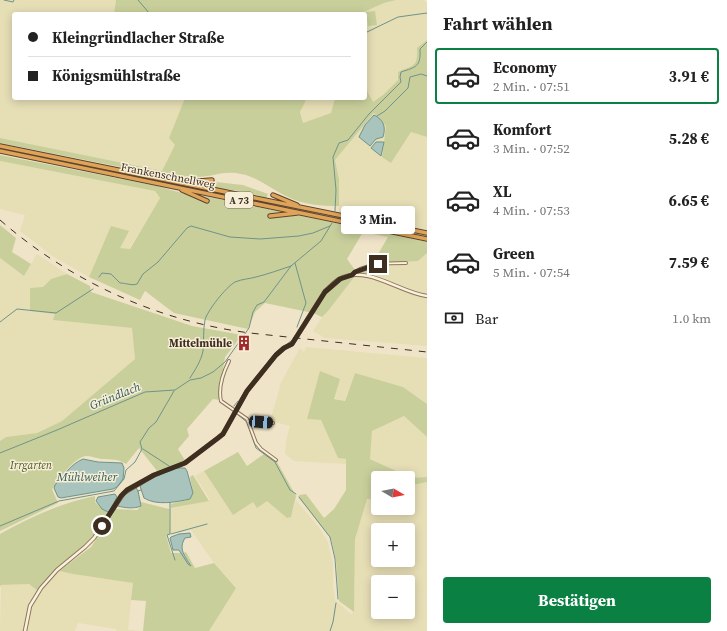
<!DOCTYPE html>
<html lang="de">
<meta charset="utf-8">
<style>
:root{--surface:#fff;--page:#f2f2f2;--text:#222;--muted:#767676;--line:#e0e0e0;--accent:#0b8043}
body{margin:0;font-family:"Source Serif 4",serif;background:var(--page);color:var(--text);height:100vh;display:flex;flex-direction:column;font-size:15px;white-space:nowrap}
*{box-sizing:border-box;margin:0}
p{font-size:13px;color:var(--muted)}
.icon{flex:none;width:22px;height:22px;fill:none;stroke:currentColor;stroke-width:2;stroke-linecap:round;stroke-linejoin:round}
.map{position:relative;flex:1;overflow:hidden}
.drawer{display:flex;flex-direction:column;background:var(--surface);width:300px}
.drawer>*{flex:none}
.hud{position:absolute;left:12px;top:12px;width:355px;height:88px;border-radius:4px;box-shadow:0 2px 10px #0003;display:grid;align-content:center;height:88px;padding:0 16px;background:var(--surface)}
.needle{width:26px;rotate:100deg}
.buttons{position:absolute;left:371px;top:471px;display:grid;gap:8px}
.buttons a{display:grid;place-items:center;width:44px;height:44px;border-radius:4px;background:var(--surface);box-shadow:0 2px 10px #0003;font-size:20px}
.end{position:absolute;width:18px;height:18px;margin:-9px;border:5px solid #3d2e20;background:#fff;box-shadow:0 0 0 2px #fff}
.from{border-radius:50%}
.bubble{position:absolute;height:28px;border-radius:4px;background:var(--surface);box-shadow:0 2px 10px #0003;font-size:13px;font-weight:700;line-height:28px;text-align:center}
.car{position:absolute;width:12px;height:24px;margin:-12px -6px;border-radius:5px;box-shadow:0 0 3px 1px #0007;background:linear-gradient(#222 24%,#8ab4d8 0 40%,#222 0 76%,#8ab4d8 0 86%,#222 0)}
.hud b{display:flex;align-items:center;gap:14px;height:38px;font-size:15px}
.hud b+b{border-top:1px solid var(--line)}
.hud i{width:10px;height:10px;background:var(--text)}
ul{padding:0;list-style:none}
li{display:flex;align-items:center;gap:12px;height:56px;margin:0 8px 6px;padding:0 8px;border:2px solid transparent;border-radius:4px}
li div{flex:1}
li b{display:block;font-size:15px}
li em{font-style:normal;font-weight:700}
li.on{border-color:var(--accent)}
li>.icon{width:36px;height:36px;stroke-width:1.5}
h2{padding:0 16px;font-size:18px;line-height:48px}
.pay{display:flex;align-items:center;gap:10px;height:44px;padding:0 16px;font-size:15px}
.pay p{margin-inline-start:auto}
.cta{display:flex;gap:8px;margin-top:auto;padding:8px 16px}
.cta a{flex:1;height:46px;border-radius:4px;background:var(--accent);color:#fff;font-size:16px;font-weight:700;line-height:46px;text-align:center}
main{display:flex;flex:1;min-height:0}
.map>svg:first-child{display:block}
.farmland{fill:#e6deb5;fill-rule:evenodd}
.green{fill:#c9cf9b;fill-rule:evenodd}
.water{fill:#a9c4bc;stroke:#6f938a}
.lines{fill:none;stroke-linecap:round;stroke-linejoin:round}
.stream{stroke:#6f938a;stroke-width:1}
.minor-casing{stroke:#8d765c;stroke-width:4}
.tertiary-casing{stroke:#8d765c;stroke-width:4.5}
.motorway-casing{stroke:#5b4430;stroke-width:5.5}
.minor{stroke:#faf1dc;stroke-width:2}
.tertiary{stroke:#faf1dc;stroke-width:2.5}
.motorway{stroke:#e0a458;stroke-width:3.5}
.rail{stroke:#3d2e20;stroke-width:1;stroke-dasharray:7 7;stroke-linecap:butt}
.route{stroke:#3d2e20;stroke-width:5}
.labels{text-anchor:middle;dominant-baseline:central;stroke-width:3;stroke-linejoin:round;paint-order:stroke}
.shield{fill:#f7eed8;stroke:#756857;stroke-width:1}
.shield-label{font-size:10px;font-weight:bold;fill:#3d2e20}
.street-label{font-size:11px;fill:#3d2e20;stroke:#f7eed8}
.poi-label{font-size:11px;font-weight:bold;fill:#3d2e20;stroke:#f7eed8;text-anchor:end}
.park-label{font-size:11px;font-style:italic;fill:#4d5a26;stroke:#f7eed8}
.water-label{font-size:12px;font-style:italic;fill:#2f5d5a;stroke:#f7eed8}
</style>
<main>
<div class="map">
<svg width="427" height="631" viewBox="0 0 427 631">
<rect width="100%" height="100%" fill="#f0e4c8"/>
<path class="farmland" d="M0 0H116L114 14H14V98H185L169 138 176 144 162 172 0 138Z
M396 0H423L427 3V40L417 48 418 59 415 65 398 72V80L383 95 372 103 365 87V33L367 31 364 12 384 3Z
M307 98H335L331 113 303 123 300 112Z
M374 113 386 126 385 136 383 142 391 163 411 132 427 137V230L339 213V179L335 160Z
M0 161 155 191 160 198 129 249 120 248 111 226 89 277 54 257 20 231 25 215 0 209Z
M427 253V346L325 338 313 331 322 317 328 311 355 276 370 268 385 263 418 261Z
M37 254 67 274 51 279 43 287 49 313 56 314 54 320 132 328 135 359 62 421 37 433 6 437 0 441V258L24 276Z
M306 347 427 358V404L403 387 355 373 344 401 334 398 340 379 307 419 321 420 338 458 346 459V464L294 461 285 454 286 441 290 426 270 421 280 387 279 386 300 348 304 352Z
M404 416 427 437V477L412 478 369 458 372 431Z
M204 471 233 515 253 501 267 500 287 518 291 516 296 500 320 529 328 542 333 564V587L335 600 351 614 354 611 355 539 367 498 378 499V508H408V486L427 482V631H209L236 587 214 563 191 530 170 534 169 509 210 500 195 476ZM378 530H408V560H378ZM378 582H408V612H378Z
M59 571 73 574 133 583 128 630 142 631H116V629L78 623 75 631H0L1 585 29 584 38 591Z"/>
<path class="green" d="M116 0H396L384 3 364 12V14H114Z
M375 11 377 25 368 26 366 12Z
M427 40V137L411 132 391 163 382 157 386 126 374 113 335 160 339 179V206C321 206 304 205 288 197 273 190 258 177 241 174 229 171 219 174 208 176 193 178 176 177 162 172L161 175 0 143V138L162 171 175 145 169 138 185 98H307L300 112 303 123 331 113 335 98H365V87L373 102 383 95 398 80V72C414 65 418 67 417 48Z
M0 155 157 186 189 195H199L427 242V253L418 261 385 263 370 268 367 273 355 276 328 311 322 317 313 313 265 303 255 312 248 329 174 313 145 291 140 300 89 277 111 226 129 231 120 248 130 249 160 198 155 191 0 161ZM363 232 388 237 370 268 355 270 347 259Z
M216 182 243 185 268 194 266 199 248 192 216 188 215 184Z
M0 225 16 238 12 252 31 264 24 276 0 258Z
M67 274 90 286 91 292 192 326 242 335 225 357 220 388V400L213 399 187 429 189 436 178 449 186 462 157 471 139 448 126 464C116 458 112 460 101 459 96 458 91 456 86 456 73 458 59 480 52 489L58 503 0 531V441L6 437 37 433 62 421 135 359 132 328 53 320 55 314 30 311V288L43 287 51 279Z
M320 371 340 379 334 399 345 401 355 373 403 387 427 404V437L404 416 372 431 370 459 412 478 427 477V482L408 486V478H378V499H367L355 539 354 612 339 601 336 561 331 539 299 498V495L306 494 324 518 334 509 346 490V459L338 458 321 420 307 419Z
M238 452 247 466 264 454 277 462 296 496 291 517 287 518 267 501 257 508 253 502 233 515 204 471Z
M193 475 209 501 171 508V504L190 499 193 493 190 477Z
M95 496V502L102 509 109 513 90 541 56 569 38 591 29 584 1 585 0 587V534C30 517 61 503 95 496Z
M141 502 169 509 170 534 166 535 171 553H181L188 564 191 565 183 553 186 552 195 568 214 563 236 588 209 631H143L146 601 131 600 133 583 73 574 59 571 91 547 107 523 114 509 137 510 141 506Z"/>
<path class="water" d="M374 115C384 120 386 127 383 137L376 139 370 146 359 137 365 125Z
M376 142H384L381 156 371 148Z
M83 459 98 462 122 463 124 468 123 479 117 487 113 489 61 498 58 497 54 488 55 485C64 475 71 464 83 459Z
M174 468H185L187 471 193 493 190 499C176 502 157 506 144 498L140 486 148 480Z
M135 486 138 491 141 506C134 509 125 508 118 506L117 505 125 493Z
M115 494 117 497 110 510 108 512 102 509 96 501 98 497Z
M190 533 191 537 185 538C178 549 185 556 191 566L188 564 179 550H173L170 538 171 537 179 534Z"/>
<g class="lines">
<path class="stream" d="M4 0 13 2 14 0
M138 0 150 14
M365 33 398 17 427 13
M377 116 385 111 408 88 410 77 421 74 427 76
M335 211 336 190 333 157 339 143 348 140 369 114 401 82 400 77 401 72C416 67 421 67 420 49L427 42
M295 263 306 303 297 327
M99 277 102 273 111 274 120 283C126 283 132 286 137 284L143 274 158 262 187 228 191 226 230 237 260 239 299 236 313 233 330 226
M0 322 17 309 56 313 93 289
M190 378C195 370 201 361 203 351 204 340 203 330 205 320 207 311 226 287 235 282 242 279 249 279 256 277 268 274 279 270 291 266
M250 386 274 354 291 341
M240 399 245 391
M234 406 238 401
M237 414 248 423
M249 428 256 448 275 462 290 490 296 494
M143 449 169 466
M0 453 57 430 145 392 175 390 190 380 201 378 213 372 225 362 249 328 253 312 257 305 264 302 291 266 321 241 332 223
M138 491 141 490
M299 497 330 537 335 559 338 599
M170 503V534L167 535 175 560
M0 526 59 501 114 491 124 479 126 470 135 462 142 449 140 442 149 428 156 422 174 391
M171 534 207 524
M330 631 333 622 336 603"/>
<defs>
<path id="minor" d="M352 275C362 263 391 263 406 263
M229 361C223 373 218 388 221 401L247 419 256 443 261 449 276 460
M249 421 273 423"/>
<path id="tertiary" d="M25 631 30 606 41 588 57 570 85 547 94 538 124 493 154 475 185 463 218 438 223 434 247 391 276 355 284 348 292 344 325 291C330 287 334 282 339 279 367 264 400 293 427 296"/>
<path id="motorway" d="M0 146 427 233
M0 151 427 239
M186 182 212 180
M182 190 207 201
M273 195 297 205
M270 216 297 213"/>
</defs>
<use href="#minor" class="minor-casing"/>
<use href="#tertiary" class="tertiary-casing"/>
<use href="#motorway" class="motorway-casing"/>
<use href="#minor" class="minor"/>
<use href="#tertiary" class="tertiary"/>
<use href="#motorway" class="motorway"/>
<path class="rail" d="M0 220C70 281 157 321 250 333L427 352"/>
</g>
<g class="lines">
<path class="route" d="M102 526 121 496 127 490 154 475 185 463 218 438 223 434 247 391 276 355 284 348 292 344 325 292 340 279 352 275 355 272 378 264"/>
</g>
<defs>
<symbol id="building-bare" viewBox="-9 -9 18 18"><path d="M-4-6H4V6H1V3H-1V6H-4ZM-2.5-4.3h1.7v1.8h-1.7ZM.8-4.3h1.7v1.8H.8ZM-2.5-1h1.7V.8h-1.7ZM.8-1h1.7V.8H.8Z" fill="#9e2a2b" stroke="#f7eed8" stroke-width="2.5" paint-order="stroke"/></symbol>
</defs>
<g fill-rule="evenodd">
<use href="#building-bare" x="233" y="332" width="22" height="22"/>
</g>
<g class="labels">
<rect class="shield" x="225" y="192" width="28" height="16" rx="3"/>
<g class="shield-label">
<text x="239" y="200">A 73</text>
</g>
<g class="street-label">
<text transform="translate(168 176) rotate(11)">Frankenschnellweg</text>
</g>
<g class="poi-label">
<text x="232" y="343">Mittelmühle</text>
</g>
<g class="park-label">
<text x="31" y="465">Irrgarten</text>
</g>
<g class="water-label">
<text transform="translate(115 396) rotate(-22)">Gründlach</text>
<text x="87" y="477">Mühlweiher</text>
</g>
</g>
</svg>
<div class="buttons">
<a><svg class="needle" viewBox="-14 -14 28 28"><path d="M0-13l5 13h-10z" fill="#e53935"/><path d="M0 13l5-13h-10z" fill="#767676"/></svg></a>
<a>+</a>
<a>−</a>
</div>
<i class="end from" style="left:102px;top:526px"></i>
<i class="end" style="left:378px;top:264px"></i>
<div class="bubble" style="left:341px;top:206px;width:74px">3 Min.</div>
<i class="car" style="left:261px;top:422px;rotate:94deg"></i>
<div class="hud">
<b><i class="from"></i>Kleingründlacher Straße</b>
<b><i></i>Königsmühlstraße</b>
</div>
</div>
<section class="drawer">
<h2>Fahrt wählen</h2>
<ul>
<li class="on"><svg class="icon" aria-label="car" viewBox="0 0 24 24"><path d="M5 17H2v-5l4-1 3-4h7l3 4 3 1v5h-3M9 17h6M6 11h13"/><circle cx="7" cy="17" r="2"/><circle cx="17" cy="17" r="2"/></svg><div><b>Economy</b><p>2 Min. · 07:51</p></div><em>3.91 €</em></li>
<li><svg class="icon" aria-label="car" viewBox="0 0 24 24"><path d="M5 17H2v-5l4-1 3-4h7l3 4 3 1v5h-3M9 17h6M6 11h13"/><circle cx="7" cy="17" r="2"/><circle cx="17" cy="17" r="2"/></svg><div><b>Komfort</b><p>3 Min. · 07:52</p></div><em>5.28 €</em></li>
<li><svg class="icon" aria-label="car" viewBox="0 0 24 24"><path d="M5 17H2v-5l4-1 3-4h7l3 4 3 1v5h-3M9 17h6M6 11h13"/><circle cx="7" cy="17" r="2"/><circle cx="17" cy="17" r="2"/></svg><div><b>XL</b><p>4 Min. · 07:53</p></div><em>6.65 €</em></li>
<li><svg class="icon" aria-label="car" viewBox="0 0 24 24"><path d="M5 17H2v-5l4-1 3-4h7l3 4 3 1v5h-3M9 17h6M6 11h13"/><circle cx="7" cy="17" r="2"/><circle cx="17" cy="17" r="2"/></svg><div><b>Green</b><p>5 Min. · 07:54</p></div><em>7.59 €</em></li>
</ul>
<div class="pay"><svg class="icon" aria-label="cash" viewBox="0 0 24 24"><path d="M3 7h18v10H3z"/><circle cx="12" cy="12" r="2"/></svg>Bar<p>1.0 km</p></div>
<div class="cta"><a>Bestätigen</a></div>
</section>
</main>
